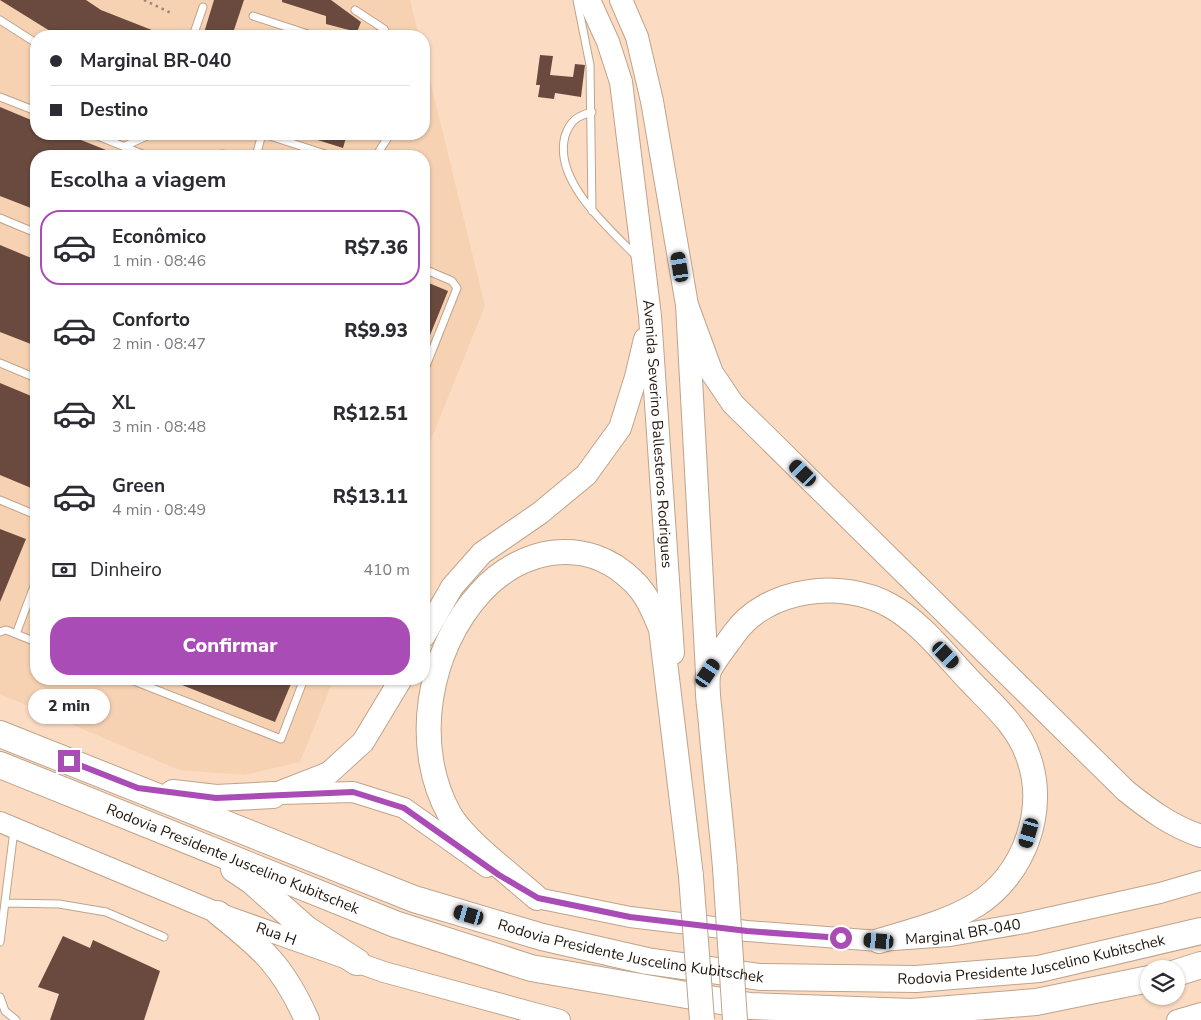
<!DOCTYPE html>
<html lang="pt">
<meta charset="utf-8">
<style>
:root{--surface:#fff;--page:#f7f7f7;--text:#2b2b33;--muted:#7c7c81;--line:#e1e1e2;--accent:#aa4cb5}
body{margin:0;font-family:"Nunito Sans",sans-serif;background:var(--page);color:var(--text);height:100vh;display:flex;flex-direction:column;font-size:19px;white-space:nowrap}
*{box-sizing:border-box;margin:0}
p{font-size:16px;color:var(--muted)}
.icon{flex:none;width:28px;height:28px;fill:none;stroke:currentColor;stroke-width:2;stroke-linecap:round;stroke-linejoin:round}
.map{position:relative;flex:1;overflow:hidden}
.side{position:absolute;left:30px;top:150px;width:400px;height:535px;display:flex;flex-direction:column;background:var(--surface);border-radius:20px;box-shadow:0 1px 4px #0004}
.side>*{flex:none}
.top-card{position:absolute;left:30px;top:30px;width:400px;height:110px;border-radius:20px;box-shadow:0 1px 4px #0004;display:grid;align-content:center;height:110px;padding:0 20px;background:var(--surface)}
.controls{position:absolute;left:1140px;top:960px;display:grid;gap:10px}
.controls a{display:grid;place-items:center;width:45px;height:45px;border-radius:50%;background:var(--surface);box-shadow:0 1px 4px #0004;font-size:25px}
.end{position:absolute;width:22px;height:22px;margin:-11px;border:6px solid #aa4cb5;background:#fff;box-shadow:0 0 0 2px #fff}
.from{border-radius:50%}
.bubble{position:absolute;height:35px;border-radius:18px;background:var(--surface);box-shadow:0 1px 4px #0004;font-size:16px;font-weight:800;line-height:35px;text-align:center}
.car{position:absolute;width:15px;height:30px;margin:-15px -8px;border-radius:6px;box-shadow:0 0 4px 1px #0007;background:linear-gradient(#222 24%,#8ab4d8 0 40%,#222 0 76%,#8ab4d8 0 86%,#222 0)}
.top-card b{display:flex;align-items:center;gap:18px;height:48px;font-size:19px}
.top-card b+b{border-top:1px solid var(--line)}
.top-card i{width:12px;height:12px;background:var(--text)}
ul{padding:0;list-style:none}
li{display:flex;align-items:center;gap:15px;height:75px;margin:0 10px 8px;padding:0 10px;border:2px solid transparent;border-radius:20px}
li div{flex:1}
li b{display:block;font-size:19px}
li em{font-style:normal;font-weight:800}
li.selected{border-color:var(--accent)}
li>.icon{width:45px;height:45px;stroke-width:1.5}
h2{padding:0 20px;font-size:22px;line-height:60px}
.pay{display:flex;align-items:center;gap:12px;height:55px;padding:0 20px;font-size:19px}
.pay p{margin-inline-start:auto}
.cta{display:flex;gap:10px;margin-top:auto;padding:10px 20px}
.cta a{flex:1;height:58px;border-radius:20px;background:var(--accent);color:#fff;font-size:20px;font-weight:800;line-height:58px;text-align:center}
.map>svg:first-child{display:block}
.built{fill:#f6d2b3}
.building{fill:#6a4a3e}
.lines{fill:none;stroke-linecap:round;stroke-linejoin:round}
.service-casing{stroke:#bfa38b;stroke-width:9}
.secondary-casing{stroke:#bfa38b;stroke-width:22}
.primary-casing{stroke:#bfa38b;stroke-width:24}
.trunk-casing{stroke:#bfa38b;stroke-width:26}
.motorway-casing{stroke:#bfa38b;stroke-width:28}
.path{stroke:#9b8573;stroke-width:2.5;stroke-dasharray:2.5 4;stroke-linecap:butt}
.service{stroke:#fff;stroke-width:7}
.secondary{stroke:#fff;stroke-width:20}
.primary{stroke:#fff;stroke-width:22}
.trunk{stroke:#fff;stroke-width:24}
.motorway{stroke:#fff;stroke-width:26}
.trunk-bridge-casing{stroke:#bfa38b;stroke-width:26;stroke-linecap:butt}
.trunk-bridge{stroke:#fff;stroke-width:24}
.route{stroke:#aa4cb5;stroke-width:6}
.labels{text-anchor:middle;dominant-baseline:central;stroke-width:5;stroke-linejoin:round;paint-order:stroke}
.street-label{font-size:15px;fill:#20150c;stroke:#fff}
</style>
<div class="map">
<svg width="1201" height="1020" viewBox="0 0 1201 1020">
<rect width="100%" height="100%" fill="#fbdcc3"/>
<path class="built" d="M0 0H410L419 36H36V134H424V55L485 306 424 457V156H36V679H334L300 762 245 775 179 770 0 694Z"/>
<path class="building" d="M0 0H86L101 10 167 36H58Z
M214 0H244L232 36H203Z
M282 0H331L361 22 357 32 326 24V16L282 2Z
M540 55 553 56 550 75 573 77 575 64 585 65 581 97 555 93 554 99 538 97 540 85H536Z
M0 107 36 122V134H66L121 156H36V210L0 196Z
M306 134H347L343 148 305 136Z
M0 245 36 260V346L0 332Z
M424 281 448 291 424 350Z
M0 383 36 398V490L0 475Z
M0 529 26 539 0 602Z
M167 679H293L275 722Z
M63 936 90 948 93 940 160 971 144 1020H50L59 994 38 987Z"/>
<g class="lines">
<defs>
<path id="service" d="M577 0 590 65 592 211
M355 10 384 29 387 36
M253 16 314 36
M0 20 36 43
M193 36 203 7
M0 97 36 111
M592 112C577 116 570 121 565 136 553 181 608 227 636 256
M93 134 147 156
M264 134 331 156
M125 146 151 134
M217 156 222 154 234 156
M256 156 262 134
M376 156 390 134
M0 218 36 233
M424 269 452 281 457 288 424 371
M0 363 36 378
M0 500 36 515
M0 632 6 630 36 642
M16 634 36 581
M129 679 281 739 304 679
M5 903 59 904 106 912 164 937
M0 942 14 830
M0 997 5 1011 16 1020"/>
<g id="secondary">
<path d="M280 794 353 792 404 808 487 867"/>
<path id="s1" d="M0 822 218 913 384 972 560 1020"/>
<path id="s2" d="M525 890 537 898 630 917 747 931 879 941 950 936 1025 923 1160 893 1201 881"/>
<path d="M1177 1020 1201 1013"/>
</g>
<g id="primary">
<path id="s3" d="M589 0 608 42 621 82 650 316 673 653"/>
<path d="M621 0 637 37 652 101 687 305 707 673"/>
<path d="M687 305 712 373 733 404 1126 791C1150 810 1171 826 1201 836"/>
<path d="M424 636 452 587 482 553 540 513 586 475 620 428 636 377 645 339"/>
<path d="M273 795 329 773 363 742 401 679"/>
</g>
<path id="trunk" d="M725 868C721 820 715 772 711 725 710 709 706 691 708 675 709 666 728 643 734 634 766 588 842 579 889 605 921 622 946 656 971 682 992 704 1018 726 1028 756 1048 810 1024 875 976 905 946 923 912 931 879 941
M537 898C514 877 465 841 450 815 411 746 428 650 480 593 521 547 587 535 633 581 647 594 654 612 661 629L691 876
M218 913C263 949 283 966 307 1020"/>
<g id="motorway">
<path id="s4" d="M0 734 414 899 542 937 647 961 760 977 916 979 1039 969 1201 931"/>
<path id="s5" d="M0 765 395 924 531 968 750 1006 911 1012 1036 1002 1149 979"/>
<path d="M173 793 216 798 273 795"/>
<path d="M234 869 252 881 306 929 357 962"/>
<path d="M1176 973 1201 965"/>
</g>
</defs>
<use href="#service" class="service-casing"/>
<use href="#secondary" class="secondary-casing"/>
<use href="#primary" class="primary-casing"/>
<use href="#trunk" class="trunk-casing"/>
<use href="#motorway" class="motorway-casing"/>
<path class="path" d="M144 0 171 13"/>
<use href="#service" class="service"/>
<use href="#secondary" class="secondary"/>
<use href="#primary" class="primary"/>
<use href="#trunk" class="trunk"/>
<use href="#motorway" class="motorway"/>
<defs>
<path id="trunk-bridge" d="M725 868 735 1020
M691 876 702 1020"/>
</defs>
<use href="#trunk-bridge" class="trunk-bridge-casing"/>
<use href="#trunk-bridge" class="trunk-bridge"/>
</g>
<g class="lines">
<path class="route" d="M69 761 138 788 216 798 353 792 404 808 499 875 538 898 630 917 747 931 841 938"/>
</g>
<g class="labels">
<g class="street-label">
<text stroke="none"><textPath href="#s3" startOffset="442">Avenida Severino Ballesteros Rodrigues</textPath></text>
<text stroke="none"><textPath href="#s5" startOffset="251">Rodovia Presidente Juscelino Kubitschek</textPath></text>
<text stroke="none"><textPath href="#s2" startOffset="444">Marginal BR-040</textPath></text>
<text stroke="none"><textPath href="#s1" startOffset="298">Rua H</textPath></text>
<text stroke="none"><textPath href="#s4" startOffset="669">Rodovia Presidente Juscelino Kubitschek</textPath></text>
<text stroke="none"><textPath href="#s4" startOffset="1074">Rodovia Presidente Juscelino Kubitschek</textPath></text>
</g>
</g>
</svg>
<div class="controls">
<a><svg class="icon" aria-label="layers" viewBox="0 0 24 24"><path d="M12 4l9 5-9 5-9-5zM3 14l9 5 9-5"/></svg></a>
</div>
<i class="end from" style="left:841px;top:938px"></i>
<i class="end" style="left:69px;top:761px"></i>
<div class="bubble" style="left:28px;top:689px;width:82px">2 min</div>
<i class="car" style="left:680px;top:267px;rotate:351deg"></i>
<i class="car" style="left:803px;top:473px;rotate:314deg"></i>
<i class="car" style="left:946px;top:655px;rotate:136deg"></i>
<i class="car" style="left:708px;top:673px;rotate:34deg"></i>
<i class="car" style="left:1029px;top:833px;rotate:196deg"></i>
<i class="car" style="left:469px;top:915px;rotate:286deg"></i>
<i class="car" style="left:879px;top:941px;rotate:275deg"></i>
<div class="top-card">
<b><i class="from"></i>Marginal BR-040</b>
<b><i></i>Destino</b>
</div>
<section class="side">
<h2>Escolha a viagem</h2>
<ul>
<li class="selected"><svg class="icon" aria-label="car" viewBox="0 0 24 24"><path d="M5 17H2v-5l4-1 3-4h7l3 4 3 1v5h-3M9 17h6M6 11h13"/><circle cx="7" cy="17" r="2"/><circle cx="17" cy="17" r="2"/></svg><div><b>Econômico</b><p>1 min · 08:46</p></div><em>R$7.36</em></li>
<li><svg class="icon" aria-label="car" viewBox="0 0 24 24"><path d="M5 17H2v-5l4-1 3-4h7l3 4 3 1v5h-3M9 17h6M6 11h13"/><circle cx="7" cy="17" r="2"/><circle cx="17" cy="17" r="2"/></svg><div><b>Conforto</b><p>2 min · 08:47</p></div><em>R$9.93</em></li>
<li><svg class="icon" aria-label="car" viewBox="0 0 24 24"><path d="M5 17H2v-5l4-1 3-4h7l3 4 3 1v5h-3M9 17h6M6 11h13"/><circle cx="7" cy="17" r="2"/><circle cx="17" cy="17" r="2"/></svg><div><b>XL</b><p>3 min · 08:48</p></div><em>R$12.51</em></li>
<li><svg class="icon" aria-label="car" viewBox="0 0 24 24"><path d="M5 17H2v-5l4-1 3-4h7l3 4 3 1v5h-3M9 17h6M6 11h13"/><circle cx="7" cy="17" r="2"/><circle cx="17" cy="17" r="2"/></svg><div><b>Green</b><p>4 min · 08:49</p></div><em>R$13.11</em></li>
</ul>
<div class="pay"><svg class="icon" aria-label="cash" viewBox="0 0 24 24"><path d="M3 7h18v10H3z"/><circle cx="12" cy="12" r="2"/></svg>Dinheiro<p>410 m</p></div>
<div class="cta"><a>Confirmar</a></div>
</section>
</div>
